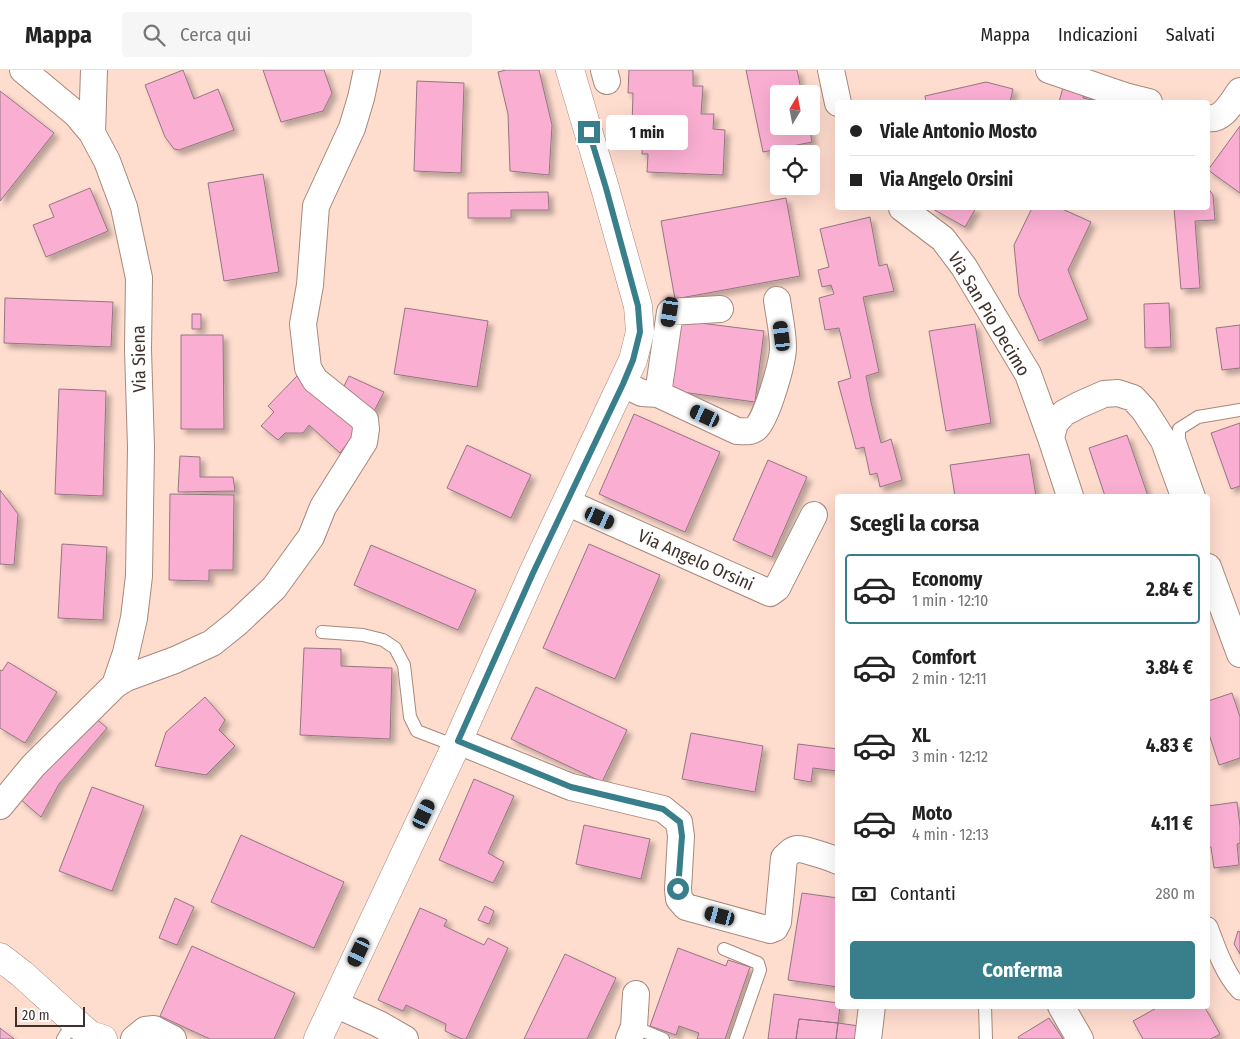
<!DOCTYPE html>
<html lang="it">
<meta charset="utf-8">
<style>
:root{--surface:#fff;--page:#f6f6f6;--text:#222;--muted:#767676;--line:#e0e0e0;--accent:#397f8b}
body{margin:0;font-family:"Fira Sans Condensed",sans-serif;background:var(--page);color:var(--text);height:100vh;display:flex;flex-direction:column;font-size:19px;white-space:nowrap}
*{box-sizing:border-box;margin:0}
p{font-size:16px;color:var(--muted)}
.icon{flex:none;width:28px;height:28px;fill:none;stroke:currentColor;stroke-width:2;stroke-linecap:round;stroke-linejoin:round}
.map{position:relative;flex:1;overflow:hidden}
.details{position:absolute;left:835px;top:424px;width:375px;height:515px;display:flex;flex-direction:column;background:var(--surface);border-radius:5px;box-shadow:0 5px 20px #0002}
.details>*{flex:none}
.banner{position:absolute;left:835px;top:30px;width:375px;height:110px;border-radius:5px;box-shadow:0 5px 20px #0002;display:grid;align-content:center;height:110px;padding:0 15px;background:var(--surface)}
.needle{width:32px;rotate:10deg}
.tools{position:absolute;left:770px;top:15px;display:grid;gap:10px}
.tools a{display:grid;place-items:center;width:50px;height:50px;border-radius:5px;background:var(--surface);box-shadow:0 5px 20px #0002;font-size:25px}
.scale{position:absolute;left:15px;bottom:12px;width:70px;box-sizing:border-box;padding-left:5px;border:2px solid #3f322c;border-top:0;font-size:14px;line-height:18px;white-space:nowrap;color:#3f322c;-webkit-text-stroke:4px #fff;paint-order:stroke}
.end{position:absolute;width:22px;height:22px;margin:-11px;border:6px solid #397f8b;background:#fff;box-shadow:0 0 0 2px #fff}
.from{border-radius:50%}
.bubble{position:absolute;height:35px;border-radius:5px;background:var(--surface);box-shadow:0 5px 20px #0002;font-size:16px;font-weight:700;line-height:35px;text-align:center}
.car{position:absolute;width:15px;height:30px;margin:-15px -8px;border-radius:6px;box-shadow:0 0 4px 1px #0007;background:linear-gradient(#222 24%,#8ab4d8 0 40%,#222 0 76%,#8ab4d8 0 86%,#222 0)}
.banner b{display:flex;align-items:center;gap:18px;height:48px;font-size:19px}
.banner b+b{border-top:1px solid var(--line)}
.banner i{width:12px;height:12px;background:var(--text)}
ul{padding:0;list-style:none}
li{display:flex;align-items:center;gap:15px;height:70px;margin:0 10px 8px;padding:0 5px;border:2px solid transparent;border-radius:5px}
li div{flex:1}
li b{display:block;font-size:19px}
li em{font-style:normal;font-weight:700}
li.on{border-color:var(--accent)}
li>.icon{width:45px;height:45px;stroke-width:1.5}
h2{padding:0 15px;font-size:22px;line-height:60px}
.pay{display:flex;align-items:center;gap:12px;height:55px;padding:0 15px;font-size:19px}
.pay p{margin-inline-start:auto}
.cta{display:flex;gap:10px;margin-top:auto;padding:10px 15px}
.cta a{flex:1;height:58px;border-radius:5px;background:var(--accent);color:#fff;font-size:20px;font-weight:700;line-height:58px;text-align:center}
header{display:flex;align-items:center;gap:30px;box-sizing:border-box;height:70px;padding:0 25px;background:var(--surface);border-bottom:1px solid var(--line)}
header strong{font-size:24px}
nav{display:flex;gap:28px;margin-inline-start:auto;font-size:18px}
.search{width:350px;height:45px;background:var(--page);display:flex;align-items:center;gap:12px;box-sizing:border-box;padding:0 18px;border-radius:5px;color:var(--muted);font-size:19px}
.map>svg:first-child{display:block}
.building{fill:#faafd2;stroke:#947683;filter:url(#shadow)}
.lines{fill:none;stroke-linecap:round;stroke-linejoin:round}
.service-casing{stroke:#a7887b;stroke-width:14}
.pedestrian-casing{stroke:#a7887b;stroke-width:21}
.minor-casing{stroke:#a7887b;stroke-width:28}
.tertiary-casing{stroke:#a7887b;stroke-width:29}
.secondary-casing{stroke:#a7887b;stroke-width:29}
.service{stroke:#fff;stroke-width:12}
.pedestrian{stroke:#fff;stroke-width:19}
.minor{stroke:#fff;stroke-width:26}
.tertiary{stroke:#fff;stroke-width:28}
.secondary{stroke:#fff;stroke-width:28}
.route{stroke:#397f8b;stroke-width:6}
.labels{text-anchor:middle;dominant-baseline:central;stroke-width:4;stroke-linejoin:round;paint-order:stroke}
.street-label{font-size:18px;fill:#3f322c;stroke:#fff}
</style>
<header>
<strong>Mappa</strong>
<div class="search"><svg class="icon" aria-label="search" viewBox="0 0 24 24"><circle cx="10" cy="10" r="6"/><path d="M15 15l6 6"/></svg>Cerca qui</div>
<nav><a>Mappa</a><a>Indicazioni</a><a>Salvati</a></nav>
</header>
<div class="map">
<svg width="1240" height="969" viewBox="0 0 1240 969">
<defs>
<filter id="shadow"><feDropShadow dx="4.5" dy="4.5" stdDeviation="2.5" flood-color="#0004"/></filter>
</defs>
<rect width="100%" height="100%" fill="#fedcce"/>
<path class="building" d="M183 0 194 29 218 19 234 60 179 80 174 79 165 67 145 15Z
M263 0H324L332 23 323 41 281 52Z
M506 0H539L552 55 549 105 510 101 508 44 498 2Z
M629 0H693V16H703L701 44H714L713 59 725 60 723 105 647 102 648 84H642L643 57 632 56 633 23H628Z
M746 0H797L802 24H779V56H809L812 72 763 82Z
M1065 10 1086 15 1083 28 1102 32H1059Z
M417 11 464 13 461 103 414 101Z
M986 12 1013 19 1010 32H926L925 26Z
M0 21 54 63 0 131Z
M1240 56V123L1208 100Z
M263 104 279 202 224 211 208 113Z
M90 118 108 161 46 187 33 155 54 147 49 135Z
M1208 118 1213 125 1215 150 1195 151 1200 218 1181 219 1174 138H1208Z
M548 122 549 140H511V148H468V123Z
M786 128 800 206 675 229 661 151Z
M931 138H976L965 157Z
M1032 138H1060L1091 152 1068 200 1088 249 1039 271 1019 225 1014 175Z
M870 147 879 196 887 194 894 221 863 227 879 302 866 306 871 332 881 373 891 369 902 410 880 417 877 403 870 405 864 377 856 379 838 312 851 308 839 258 825 260 819 228 834 224 831 215 822 217 818 200 829 197 820 159Z
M5 228 113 232 111 277 4 273Z
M1169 233 1171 277 1145 278 1144 234Z
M405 238 488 251 477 317 394 304Z
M192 244H201V259H192Z
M676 250 764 261 755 332 667 320Z
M975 254 991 353 946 361 929 261Z
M1240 255V298L1222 300 1216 258Z
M181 265H223L224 359H181Z
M297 306 358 359 340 383 309 355 303 363H285L278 370 261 356 274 342 268 336Z
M349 306 384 322 373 343 341 322Z
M59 319 106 321 103 426 55 424Z
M634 344 720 382 685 462 599 424Z
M1240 353V416L1231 419 1211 363Z
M1127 365 1148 426H1105L1089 378Z
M467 375 531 405 511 448 447 418Z
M1029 384 1036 426H955L950 395Z
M180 386 200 387V407H233L235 421 178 422Z
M768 390 807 407 772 487 733 470Z
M0 420 18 444 14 495 0 494Z
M170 424 234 425 233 500H209V511L169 510Z
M62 474 107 477 103 550 58 548Z
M589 474 660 505 615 609 543 578Z
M371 475 476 520 458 560 354 515Z
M304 578 341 579V596L392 598 390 669 300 665Z
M8 592 57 622 25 673 0 658V600L2 601Z
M536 617 627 660 602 712 511 669Z
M1232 623 1240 647V688L1219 695 1208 661V631Z
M205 627 225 650 219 660 235 676 206 705 155 696 166 662Z
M92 645 107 658 59 714 41 747 20 729Z
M691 663 763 676 755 722 682 709Z
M798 674 838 679V701L813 698 811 712 794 709Z
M474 709 514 726 488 783 504 792 493 813 439 790Z
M92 717 144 736 112 821 59 801Z
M1237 732 1240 756V773L1237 774 1239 795 1214 798 1211 777H1208V736Z
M584 755 650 769 641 809 576 794Z
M241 765 344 812 314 878 211 832Z
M802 823 838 828V917L788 910Z
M175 828 194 837 177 875 159 868Z
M485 836 494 841 489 854 478 850Z
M420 838 447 850 444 856 484 875 488 868 508 878 466 969H462L445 961 446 954 406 935 403 941 378 930Z
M1238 861 1240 862V884L1234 874Z
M192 876 295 923 274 969H210L160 946Z
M678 878 726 896 728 890 750 897 725 969H697L699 963 679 956 676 965 650 956Z
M565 884 616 908 587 969H524Z
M774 924 838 933V936H840L838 953 799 949 796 969H768Z
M1160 936H1204L1220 964 1211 969H1143L1133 951Z
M1049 948 1063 969H1019L1018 967Z
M799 949 838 953 836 969H796Z
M838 953 859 956 857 969H836Z
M0 958 14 969H0Z"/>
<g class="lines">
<defs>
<path id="service" d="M1199 426 1179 369V359L1198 347 1240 340
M322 562 363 565 383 570 395 578 404 595 410 647 417 661 456 676
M724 879 758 893 760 900 736 969
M985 936 986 969
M634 957 663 969
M63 969 74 951"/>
<path id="pedestrian" d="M1208 857C1216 878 1224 903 1240 920"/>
<path id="minor" d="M23 0 76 44 92 63 107 91 124 137 139 208 138 280 141 377 139 506 134 548 126 583 115 615
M604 0 607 11
M831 0 838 33
M1049 0 1125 26 1149 32
M1208 48C1223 51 1232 32 1240 21
M92 63 94 0
M902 138 943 169 964 197 1028 304 1051 368
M623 314 642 323 658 324 670 242 720 239
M658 324 737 361C744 361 750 363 756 358 767 348 783 292 783 277 783 262 779 245 777 230
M1070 426 1051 368 1055 353 1064 343 1079 335 1104 324 1118 323 1133 328 1144 340 1164 371 1184 426
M566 432 770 523 777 518 814 445
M1208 497 1240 584
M458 671 571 717 663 739 679 752 681 766 678 819 679 829 686 837 770 860 775 858 778 852 784 788C788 784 792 779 798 779 804 779 832 788 838 791
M0 736 33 696 115 615 126 608 175 590 212 573 237 553 274 518 311 467 323 437 364 372 366 359 365 350 315 310 308 298 303 254 310 215 316 136 352 58 361 28 367 0
M335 934 379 954 405 969
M1061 936 1080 969
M134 969 145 960 154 959 173 969
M629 969 634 957 636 924
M868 969 872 936"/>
<path id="tertiary" d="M318 969 458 671 533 503 633 290 640 262 638 236 605 118 570 0"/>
<path id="secondary" d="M0 887 22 904 74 951 90 965 103 969"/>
</defs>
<use href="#service" class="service-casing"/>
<use href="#pedestrian" class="pedestrian-casing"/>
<use href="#minor" class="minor-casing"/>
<use href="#tertiary" class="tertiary-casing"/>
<use href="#secondary" class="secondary-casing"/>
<use href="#service" class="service"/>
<use href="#pedestrian" class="pedestrian"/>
<use href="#minor" class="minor"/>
<use href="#tertiary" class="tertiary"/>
<use href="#secondary" class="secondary"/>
</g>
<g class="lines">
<path class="route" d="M589 62 606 118 638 236 640 262 633 290 623 314 533 503 458 671 571 717 663 739 680 752 682 766 678 819"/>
</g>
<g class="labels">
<g class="street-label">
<text transform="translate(989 244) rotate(59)">Via San Pio Decimo</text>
<text transform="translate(139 289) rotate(-91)">Via Siena</text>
<text transform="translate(696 490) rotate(24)">Via Angelo Orsini</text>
</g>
</g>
</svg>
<div class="tools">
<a><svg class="needle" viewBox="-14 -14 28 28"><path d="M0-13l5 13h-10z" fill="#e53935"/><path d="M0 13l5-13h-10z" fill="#767676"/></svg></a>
<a><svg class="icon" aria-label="locate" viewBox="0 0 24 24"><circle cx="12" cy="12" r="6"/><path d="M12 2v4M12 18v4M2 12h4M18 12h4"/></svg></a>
</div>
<div class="scale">20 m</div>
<i class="end from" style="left:678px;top:819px"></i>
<i class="end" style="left:589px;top:62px"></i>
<div class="bubble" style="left:606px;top:45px;width:82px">1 min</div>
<i class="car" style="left:670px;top:242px;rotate:189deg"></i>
<i class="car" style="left:782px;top:266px;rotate:353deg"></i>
<i class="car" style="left:705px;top:346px;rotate:295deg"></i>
<i class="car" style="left:600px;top:448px;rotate:114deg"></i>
<i class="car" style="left:424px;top:744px;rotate:25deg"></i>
<i class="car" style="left:720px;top:846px;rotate:285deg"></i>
<i class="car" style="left:359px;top:882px;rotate:205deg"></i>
<div class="banner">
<b><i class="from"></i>Viale Antonio Mosto</b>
<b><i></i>Via Angelo Orsini</b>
</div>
<section class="details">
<h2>Scegli la corsa</h2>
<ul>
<li class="on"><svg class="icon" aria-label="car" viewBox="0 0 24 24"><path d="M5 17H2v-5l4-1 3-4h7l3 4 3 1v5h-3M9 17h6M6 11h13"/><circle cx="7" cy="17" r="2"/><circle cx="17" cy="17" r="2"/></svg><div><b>Economy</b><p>1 min · 12:10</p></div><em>2.84 €</em></li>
<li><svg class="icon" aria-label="car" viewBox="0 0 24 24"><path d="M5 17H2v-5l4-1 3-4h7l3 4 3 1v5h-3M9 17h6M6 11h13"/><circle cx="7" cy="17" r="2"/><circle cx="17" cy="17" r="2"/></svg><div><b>Comfort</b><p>2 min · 12:11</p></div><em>3.84 €</em></li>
<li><svg class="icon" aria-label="car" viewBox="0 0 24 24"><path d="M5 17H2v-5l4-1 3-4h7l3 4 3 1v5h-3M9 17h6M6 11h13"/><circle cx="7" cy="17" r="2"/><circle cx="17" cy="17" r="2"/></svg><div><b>XL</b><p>3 min · 12:12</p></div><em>4.83 €</em></li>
<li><svg class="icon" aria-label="car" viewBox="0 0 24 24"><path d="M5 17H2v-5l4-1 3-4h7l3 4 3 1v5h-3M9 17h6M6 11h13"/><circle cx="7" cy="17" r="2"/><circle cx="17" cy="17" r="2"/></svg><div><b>Moto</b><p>4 min · 12:13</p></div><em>4.11 €</em></li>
</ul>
<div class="pay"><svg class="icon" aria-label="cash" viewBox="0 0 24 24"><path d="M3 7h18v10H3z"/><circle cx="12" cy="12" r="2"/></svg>Contanti<p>280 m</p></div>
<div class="cta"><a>Conferma</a></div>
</section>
</div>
